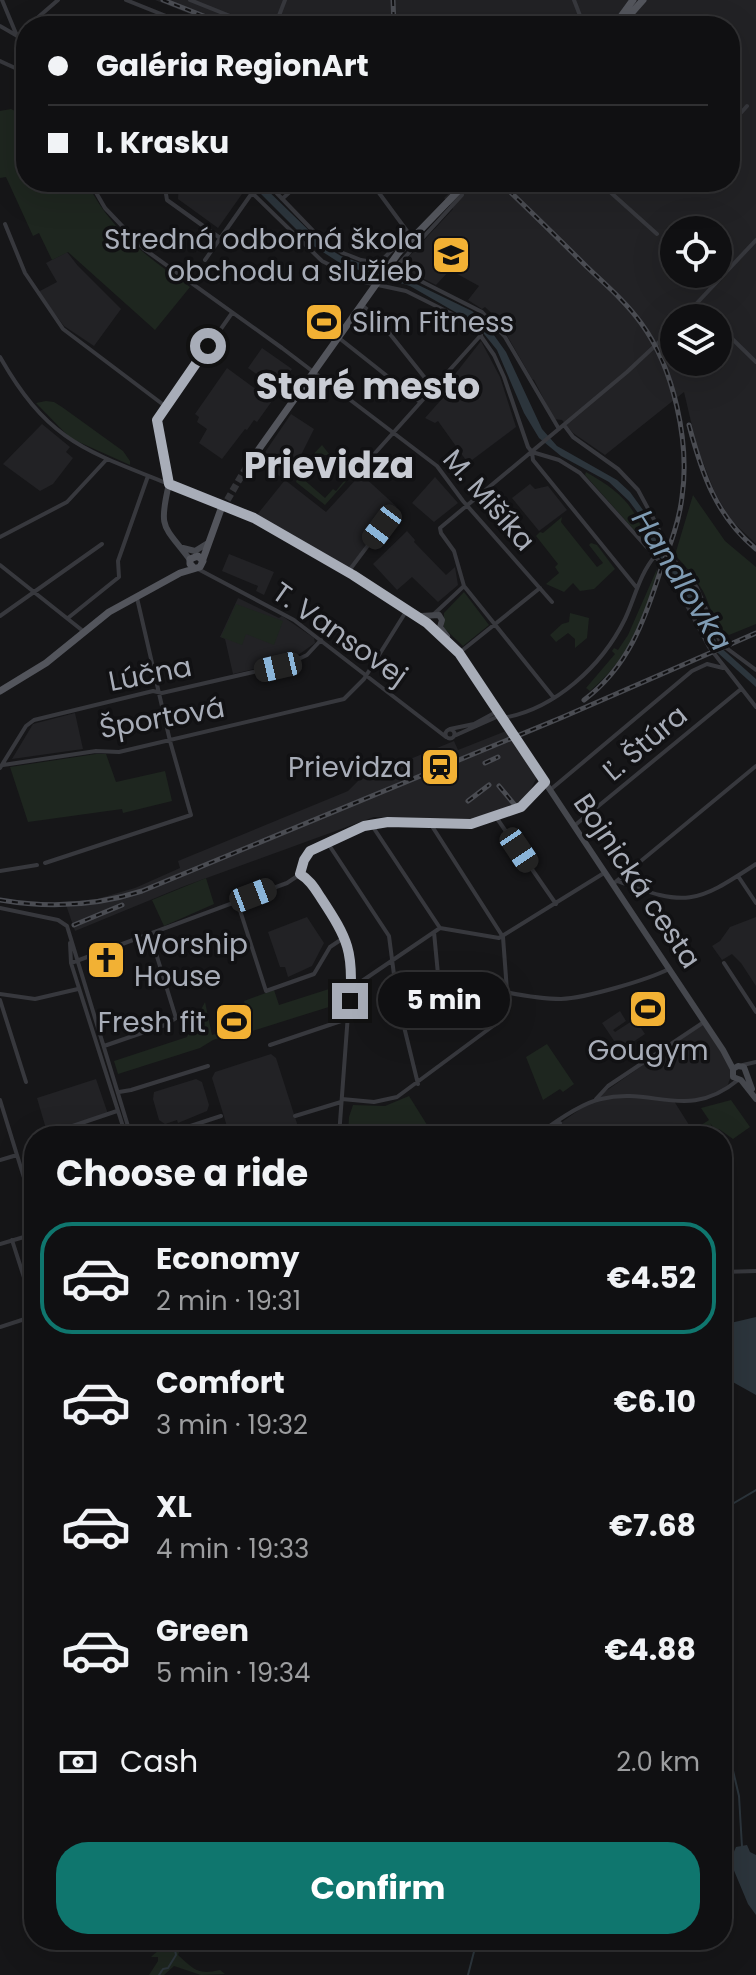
<!DOCTYPE html>
<meta charset="utf-8">
<style>
:root{--surface:#101012;--page:#1e1e20;--text:#f1f3f6;--muted:#9c9d9f;--line:#303032;--accent:#0f766e}
body{margin:0;font-family:Poppins,sans-serif;background:var(--page);color:var(--text);height:100vh;display:flex;flex-direction:column;font-size:30px;white-space:nowrap}
*{box-sizing:border-box;margin:0}
p{font-size:26px;color:var(--muted)}
.icon{flex:none;width:44px;height:44px;fill:none;stroke:currentColor;stroke-width:2;stroke-linecap:round;stroke-linejoin:round}
.map{position:relative;flex:1;overflow:hidden}
.drawer{position:absolute;left:24px;top:1126px;width:708px;height:824px;display:flex;flex-direction:column;background:var(--surface);border-radius:32px;box-shadow:0 8px 32px #0002,0 0 0 2px var(--line)}
.drawer>*{flex:none}
.banner{position:absolute;left:16px;top:16px;width:724px;height:176px;border-radius:32px;box-shadow:0 8px 32px #0002,0 0 0 2px var(--line);display:grid;align-content:center;height:176px;padding:0 32px;background:var(--surface)}
.buttons{position:absolute;left:660px;top:216px;display:grid;gap:16px}
.buttons a{display:grid;place-items:center;width:72px;height:72px;border-radius:50%;background:var(--surface);box-shadow:0 8px 32px #0002,0 0 0 2px var(--line);font-size:40px}
.end{position:absolute;width:36px;height:36px;margin:-18px;border:10px solid #a8adb8;background:#111;box-shadow:0 0 0 4px #111}
.from{border-radius:50%}
.bubble{position:absolute;height:56px;border-radius:28px;background:var(--surface);box-shadow:0 8px 32px #0002,0 0 0 2px var(--line);font-size:26px;font-weight:700;line-height:56px;text-align:center}
.car{position:absolute;width:24px;height:48px;margin:-24px -12px;border-radius:10px;box-shadow:0 0 6px 2px #0007;background:linear-gradient(#222 24%,#8ab4d8 0 40%,#222 0 76%,#8ab4d8 0 86%,#222 0)}
.banner b{display:flex;align-items:center;gap:28px;height:76px;font-size:30px}
.banner b+b{border-top:2px solid var(--line)}
.banner i{width:20px;height:20px;background:var(--text)}
ul{padding:0;list-style:none}
li{display:flex;align-items:center;gap:24px;height:112px;margin:0 16px 12px;padding:0 16px;border:4px solid transparent;border-radius:32px}
li div{flex:1}
li b{display:block;font-size:30px}
li em{font-style:normal;font-weight:700}
li.selected{border-color:var(--accent)}
li>.icon{width:72px;height:72px;stroke-width:1.5}
h2{padding:0 32px;font-size:36px;line-height:96px}
.pay{display:flex;align-items:center;gap:20px;height:88px;padding:0 32px;font-size:30px}
.pay p{margin-inline-start:auto}
.primary-button{display:flex;gap:16px;margin-top:auto;padding:16px 32px}
.primary-button a{flex:1;height:92px;border-radius:32px;background:var(--accent);color:#fff;font-size:32px;font-weight:700;line-height:92px;text-align:center}
.map>svg:first-child{display:block}
.built{fill:#222225;fill-rule:evenodd}
.green{fill:#1e261f}
.water{fill:#2c353c}
.lines{fill:none;stroke-linecap:round;stroke-linejoin:round}
.stream{stroke:#2c353c;stroke-width:2}
.primary-tunnel{stroke:#333438;stroke-width:7;stroke-dasharray:7 3.5;stroke-linecap:butt}
.street{stroke:#37383d;stroke-width:4}
.secondary{stroke:#45474d;stroke-width:6}
.primary{stroke:#53555c;stroke-width:7}
.rail-casing{stroke:#4a4c52;stroke-width:5}
.rail{stroke:#111113;stroke-width:2;stroke-dasharray:6;stroke-linecap:butt}
.primary-bridge{stroke:#53555c;stroke-width:7}
.route{stroke:#a8adb8;stroke-width:10}
.labels{text-anchor:middle;dominant-baseline:central;stroke-width:7;stroke-linejoin:round;paint-order:stroke}
.poi-label{font-size:28px;fill:#a8adb8;stroke:#111113;text-anchor:end}
.street-label{font-size:28px;fill:#a8adb8;stroke:#111113}
.water-label{font-size:30px;font-style:italic;fill:#7f9bb3;stroke:#111113}
.district-label{font-size:36px;font-weight:bold;fill:#c9ccd4;stroke:#111113}
</style>
<div class="map">
<svg width="756" height="1975" viewBox="0 0 756 1975">
<rect width="100%" height="100%" fill="#161618"/>
<path class="built" d="M155 0H756V544L731 520 715 493 697 447 684 392 605 455 573 433 562 420 554 419 534 380 532 379 505 332 504 325 485 307 482 309 468 300 479 286 450 270 436 285 406 270 402 264 453 209 444 198 461 182H730V26H220ZM674 230H718V274H674ZM674 318H718V362H674Z
M179 182H231L242 194 218 228 178 199Z
M67 252 78 266 121 309 94 346 64 326 38 292 57 282 46 263Z
M481 341 500 377 516 427 468 463 438 421 435 423 425 418 448 392 454 399 464 387 452 378Z
M262 348 292 369 277 389 248 368Z
M227 368 272 401 257 422 254 420 247 430 245 429 222 459 199 443 207 429 197 422 199 417 195 414Z
M291 414 314 429 301 455 282 478 259 461Z
M42 424 70 447 66 452 73 458 53 484 40 491 3 464Z
M361 474 397 507 379 526 348 570 256 516 285 480 326 512Z
M435 477 458 503 434 522 412 503Z
M530 484 535 489 548 486 567 510 539 531 512 498Z
M407 531 415 540 414 542 446 575 455 567 458 585 438 602 412 577 397 590 373 564Z
M229 554 274 572 264 595 256 591 258 586 222 571Z
M238 598 279 618 282 616 314 638 315 643 291 660 233 674 225 639 220 637Z
M75 713 83 749 12 759 33 724Z
M506 731 537 777 527 797 519 805 481 819 374 817 182 887 75 931 65 902 97 899 135 888 180 868 178 861 348 791 359 780 454 741 458 750Z
M307 917 324 943 312 966 288 977 285 967H280L268 932Z
M756 917V986L741 963 732 954 722 960 712 946 720 941 730 927Z
M620 1011 626 1021 613 1030 615 1032 635 1019 645 1034 630 1044 632 1048 623 1054 602 1023Z
M704 1022 729 1060 731 1076 727 1087 706 1098 674 1101 696 1136H542Z
M271 1054 276 1058 301 1136H230L212 1078 215 1072Z
M96 1079 108 1114 47 1132 37 1098Z
M196 1079 202 1082 209 1105 207 1111 178 1123 177 1120 165 1124 159 1120 153 1099 154 1092Z"/>
<path class="green" d="M11 109 21 114 20 128 26 127V182H87C109 229 148 258 190 287L155 330 68 252 52 260 39 233 33 236 6 177 0 178V111Z
M46 401 54 402 62 407 123 451 130 461V465L70 438 36 403Z
M322 445 330 455H321L322 464 317 471 311 466 302 478 325 498 333 489 336 491 348 476 350 477 325 505 296 482 298 477 295 474Z
M586 472C619 491 632 502 646 538L642 539 585 475Z
M693 495 725 541 756 567V624L729 635C715 627 710 605 703 591 695 578 686 566 675 555Z
M562 517 561 522 597 567 603 563 589 545 591 543 597 545 615 569 594 589 580 591 573 583 564 592 546 584 559 573 555 567 558 564 536 536 540 532 543 533Z
M657 569C655 612 622 665 590 691L586 688 615 654 612 651 614 648 618 650 628 635Z
M464 592 489 625 463 646 444 628V613Z
M236 604 283 621 274 645 246 634 242 645 221 637Z
M570 613 589 618 587 638 575 648V639L568 633 556 642 550 635 562 624 569 622Z
M96 754H106L116 782 165 771 172 801 123 813 122 809 28 822 10 767Z
M206 878 214 904 164 926 152 900Z
M329 989 333 993 346 994 348 1001 252 1031 250 1028 213 1040 200 1048 118 1074 114 1061 187 1037 205 1002 212 1035 250 1023 244 1001 274 990 279 1005Z
M547 1044 574 1084 563 1092 560 1089 543 1100 526 1057Z
M409 1096 434 1136H348L349 1117 353 1105 385 1106Z
M731 1100 750 1127 733 1139 719 1129H715L710 1123 714 1130 704 1136H695L692 1131 709 1120 701 1108Z
M170 1940H184L178 1955C195 1970 197 1975 220 1970L225 1974 201 1975 174 1966 164 1975H149L158 1961V1957H151C157 1950 165 1949 170 1940Z"/>
<path class="water" d="M249 182H259L326 247 341 256 410 281 472 311 486 324 506 352 542 429 557 446 617 480 630 492 643 510 661 551 687 582 718 645 756 679V687L718 653 707 636 680 582 649 543 638 513 629 501 609 482 561 456 539 438 524 413 497 350 476 324 410 286 343 265 312 245Z
M756 1317V1395L722 1376V1325Z
M747 1845 750 1852 756 1855V1915L748 1904 730 1861 736 1847Z"/>
<g class="lines">
<path class="stream" d="M722 1510 756 1490
M722 1724 739 1796 742 1847
M159 1975 163 1969 168 1968 176 1955 175 1950 180 1940
M468 1975 477 1940"/>
<path class="primary-tunnel" d="M222 509 249 463"/>
<path class="street" d="M2 0 17 36
M126 0 191 26
M190 0 255 26
M574 0 584 26
M0 26 26 41
M28 26 58 0
M275 26 285 0
M17 36 26 28
M0 61 26 73
M730 125 747 106
M90 182 105 208 144 249 282 348 437 466 463 501 552 602
M164 182 167 200 220 238
M241 182 322 261 364 282 406 291 454 315 478 332 494 355 504 377 528 447 532 452 533 460 637 588
M266 182 320 238 343 253 361 260 389 265 482 312 505 337 559 429
M371 182 407 231 402 240 380 262
M599 182 657 234
M282 199 301 182
M5 224 25 273 63 329 165 406
M205 260 252 193
M395 268 462 195 457 182
M696 304 711 318
M362 305 378 319 433 388
M683 318 756 240
M718 325 756 362
M339 338 420 402
M0 357C48 441 84 450 169 484L157 420 232 313
M564 425 573 437 618 469 638 490 658 527 665 552 686 572 697 588 721 644 756 670
M532 452 559 460 580 473 670 573 709 647 756 707
M367 462 481 335
M0 537 67 502 107 459
M0 565 83 631
M198 569 294 620 446 737
M348 572 387 520 396 512
M434 614 464 586
M0 616 102 544
M68 618 119 577 118 561 148 476
M459 653 540 588
M554 698 464 586 454 551 441 533 440 528 627 372 674 328
M503 718C555 709 602 666 625 619 635 598 639 575 655 556
M450 729 474 724 498 711
M445.5 734a4.5 4.5 0 1 1 9 0a4.5 4.5 0 1 1-9 0Z
M454 736 501 715
M3 765 96 751 119 752 344 699 364 679 407 610
M0 768 26 726 34 720 153 691 162 693 288 664 307 655 321 640
M550 790 692 671 707 664 723 668
M496 817 556 904
M430 823 503 937 507 991
M371 824 440 928
M574 826 741 689
M327 842 389 936 397 998 418 1084
M45 863 191 815 170 741 137 598
M0 871 37 865
M300 874 304 860 310 851 364 826 388 822 471 824 521 807 545 782
M300 874 310 881 340 926 352 960 339 1136
M738 876 756 903
M617 881C687 907 695 904 756 864
M613 884 756 766
M237 901 266 991 314 974 330 947 345 937
M0 908 58 920 67 926 131 1136
M434 932 439 985
M70 943 71 963 126 1136
M71 963 287 883 299 875
M724 963 756 1012
M351 984 359 983 440 928 499 938 604 873
M0 994 35 999 78 989
M397 998C461 968 499 999 561 999 586 998 647 980 669 969
M0 1000 26 1082
M270 1045 347 1019
M104 1046 165 1025 176 1018 150 934
M743 1065 756 1062
M119 1092 131 1090 208 1066
M342 1099 374 1102 397 1097 501 1020 493 988
M596 1099 608 1086 704 1022
M0 1100 34 1210
M295 1116 341 1102
M43 1136 117 1111
M160 1136 221 1116
M536 1136C552 1124 581 1103 601 1099 653 1086 687 1122 738 1080
M545 1136 560 1123
M0 1160 17 1155
M12 1240 29 1293
M0 1244 34 1234
M722 1272 756 1271
M0 1327 34 1316"/>
<path class="secondary" d="M183 548 195 551 208 543
M190 560C164 525 158 530 169 484L232 508 272 527 425 621 459 653 723 1050 733 1069V1077L741 1080 756 1099
M421 616 439 615 442 620 440 627 447 636
M733 1069 738 1066 744 1067 752 1089"/>
<path class="primary" d="M614 26 633 0
M620 26 643 0
M249 463 399 252
M203 559 221 509
M0 691 46 663 109 612 180 573 200 567 203 561 198 556 190 559V564L194 568"/>
<defs>
<path id="rail" d="M163 0 229 26
M393 0 394 26
M500 182C529 210 558 238 587 267 606 285 626 302 641 323 674 368 690 443 682 497 679 523 669 548 660 572 644 622 628 667 584 700
M689 425C702 474 716 516 756 549
M485 763 498 757
M499 786 514 804
M468 801 489 785
M0 900C47 908 96 906 142 891L563 717 756 633
M74 925 122 905"/>
</defs>
<use href="#rail" class="rail-casing"/>
<use href="#rail" class="rail"/>
<path class="primary-bridge" d="M399 252 467 182"/>
</g>
<g class="lines">
<path class="route" d="M208 346 157 420 169 484 254 518 353 575 427 623 459 653 545 782 521 807 471 824 388 822 364 826 310 851 304 860 300 874C310 880 315 889 321 898 348 939 354 952 350 1001"/>
</g>
<defs>
<symbol id="school-square" viewBox="-11 -11 22 22"><rect x="-9" y="-9" width="18" height="18" rx="4" fill="#f2b134" stroke="#111113"/><path d="M0-5L7-2L0 1L-7-2ZM-4 1L0 2.5L4 1V4Q0 6-4 4Z" fill="#111"/></symbol>
<symbol id="stadium-square" viewBox="-11 -11 22 22"><rect x="-9" y="-9" width="18" height="18" rx="4" fill="#f2b134" stroke="#111113"/><path d="M0-5a6.5 5 0 1 0 0 10a6.5 5 0 1 0 0-10ZM-3.5-1.8h7v3.6h-7Z" fill="#111"/></symbol>
<symbol id="station-square" viewBox="-11 -11 22 22"><rect x="-9" y="-9" width="18" height="18" rx="4" fill="#f2b134" stroke="#111113"/><path d="M-3-6H3Q5-6 5-4V2Q5 4 3 4L4.5 6H3L1.5 4h-3L-3 6H-4.5L-3 4Q-5 4-5 2V-4Q-5-6-3-6ZM-3.5-4v3h7v-3ZM-3.5 1v1.5H-2V1ZM2 1v1.5H3.5V1Z" fill="#111"/></symbol>
<symbol id="church-square" viewBox="-11 -11 22 22"><rect x="-9" y="-9" width="18" height="18" rx="4" fill="#f2b134" stroke="#111113"/><path d="M-1.2-6h2.4v3.5h3.3v2.4h-3.3V6h-2.4V-.1h-3.3v-2.4h3.3Z" fill="#111"/></symbol>
</defs>
<g fill-rule="evenodd">
<use href="#school-square" x="429" y="233" width="44" height="44"/>
<use href="#stadium-square" x="302" y="300" width="44" height="44"/>
<use href="#station-square" x="418" y="745" width="44" height="44"/>
<use href="#church-square" x="84" y="938" width="44" height="44"/>
<use href="#stadium-square" x="626" y="987" width="44" height="44"/>
<use href="#stadium-square" x="212" y="1000" width="44" height="44"/>
</g>
<g class="labels">
<g class="poi-label">
<text x="423" y="239">Stredná odborná škola<tspan x="423" dy="32">obchodu a služieb</tspan></text>
<text x="352" y="322" text-anchor="start">Slim Fitness</text>
<text x="412" y="767">Prievidza</text>
<text x="134" y="944" text-anchor="start">Worship<tspan x="134" dy="32">House</tspan></text>
<text x="206" y="1022">Fresh fit</text>
<text x="648" y="1050" text-anchor="middle">Gougym</text>
</g>
<g class="street-label">
<text transform="translate(489 500) rotate(49)">M. Mišíka</text>
<text transform="translate(340 634) rotate(35)">T. Vansovej</text>
<text transform="translate(150 674) rotate(-11)">Lúčna</text>
<text transform="translate(162 718) rotate(-10)">Športová</text>
<text transform="translate(645 743) rotate(-40)">Ľ. Štúra</text>
<text transform="translate(637 881) rotate(56)">Bojnická cesta</text>
</g>
<g class="water-label">
<text transform="translate(682 580) rotate(58)">Handlovka</text>
</g>
<g class="district-label">
<text x="368" y="386">Staré mesto</text>
<text x="329" y="465">Prievidza</text>
</g>
</g>
</svg>
<div class="buttons">
<a><svg class="icon" aria-label="locate" viewBox="0 0 24 24"><circle cx="12" cy="12" r="6"/><path d="M12 2v4M12 18v4M2 12h4M18 12h4"/></svg></a>
<a><svg class="icon" aria-label="layers" viewBox="0 0 24 24"><path d="M12 4l9 5-9 5-9-5zM3 14l9 5 9-5"/></svg></a>
</div>
<i class="end from" style="left:208px;top:346px"></i>
<i class="end" style="left:350px;top:1001px"></i>
<div class="bubble" style="left:378px;top:972px;width:132px">5 min</div>
<i class="car" style="left:382px;top:527px;rotate:217deg"></i>
<i class="car" style="left:278px;top:667px;rotate:257deg"></i>
<i class="car" style="left:519px;top:850px;rotate:146deg"></i>
<i class="car" style="left:253px;top:895px;rotate:69deg"></i>
<div class="banner">
<b><i class="from"></i>Galéria RegionArt</b>
<b><i></i>I. Krasku</b>
</div>
<section class="drawer">
<h2>Choose a ride</h2>
<ul>
<li class="selected"><svg class="icon" aria-label="car" viewBox="0 0 24 24"><path d="M5 17H2v-5l4-1 3-4h7l3 4 3 1v5h-3M9 17h6M6 11h13"/><circle cx="7" cy="17" r="2"/><circle cx="17" cy="17" r="2"/></svg><div><b>Economy</b><p>2 min · 19:31</p></div><em>€4.52</em></li>
<li><svg class="icon" aria-label="car" viewBox="0 0 24 24"><path d="M5 17H2v-5l4-1 3-4h7l3 4 3 1v5h-3M9 17h6M6 11h13"/><circle cx="7" cy="17" r="2"/><circle cx="17" cy="17" r="2"/></svg><div><b>Comfort</b><p>3 min · 19:32</p></div><em>€6.10</em></li>
<li><svg class="icon" aria-label="car" viewBox="0 0 24 24"><path d="M5 17H2v-5l4-1 3-4h7l3 4 3 1v5h-3M9 17h6M6 11h13"/><circle cx="7" cy="17" r="2"/><circle cx="17" cy="17" r="2"/></svg><div><b>XL</b><p>4 min · 19:33</p></div><em>€7.68</em></li>
<li><svg class="icon" aria-label="car" viewBox="0 0 24 24"><path d="M5 17H2v-5l4-1 3-4h7l3 4 3 1v5h-3M9 17h6M6 11h13"/><circle cx="7" cy="17" r="2"/><circle cx="17" cy="17" r="2"/></svg><div><b>Green</b><p>5 min · 19:34</p></div><em>€4.88</em></li>
</ul>
<div class="pay"><svg class="icon" aria-label="cash" viewBox="0 0 24 24"><path d="M3 7h18v10H3z"/><circle cx="12" cy="12" r="2"/></svg>Cash<p>2.0 km</p></div>
<div class="primary-button"><a>Confirm</a></div>
</section>
</div>
